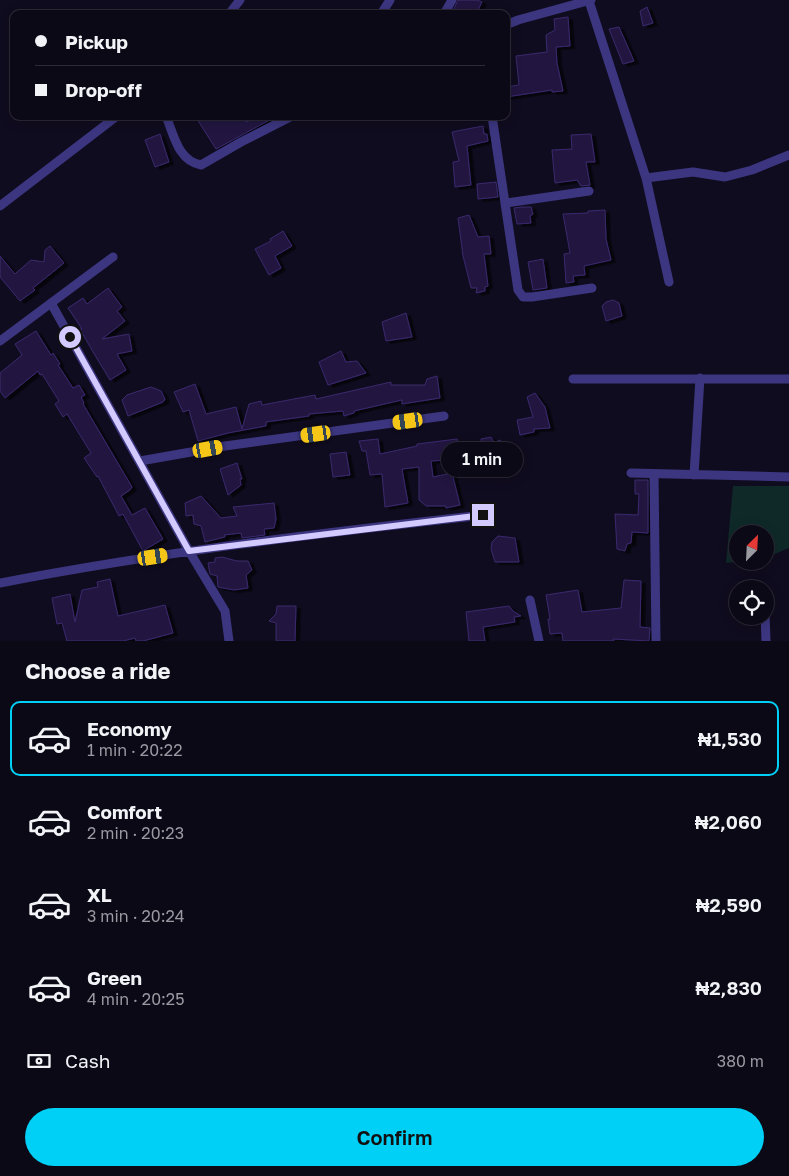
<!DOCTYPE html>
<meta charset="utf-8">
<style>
:root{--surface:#0c0917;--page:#151220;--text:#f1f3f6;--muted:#9a9aa1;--line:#2c2a36;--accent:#00d0f5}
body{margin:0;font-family:"Golos Text",sans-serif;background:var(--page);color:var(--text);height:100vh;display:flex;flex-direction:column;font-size:19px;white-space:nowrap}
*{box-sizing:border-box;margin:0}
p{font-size:16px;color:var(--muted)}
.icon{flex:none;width:28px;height:28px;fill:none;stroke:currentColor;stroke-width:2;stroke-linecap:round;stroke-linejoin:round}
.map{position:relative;height:641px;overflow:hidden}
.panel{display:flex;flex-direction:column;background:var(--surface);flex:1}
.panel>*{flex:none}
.guide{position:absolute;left:10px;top:10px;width:500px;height:110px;border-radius:10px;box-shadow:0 2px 12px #0003,0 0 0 1px var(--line);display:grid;align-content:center;height:110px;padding:0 25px;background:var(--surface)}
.needle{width:32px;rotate:24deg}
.controls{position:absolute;left:729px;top:525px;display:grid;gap:10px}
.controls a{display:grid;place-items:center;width:45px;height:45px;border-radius:50%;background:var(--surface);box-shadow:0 2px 12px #0003,0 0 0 1px var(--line);font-size:25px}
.end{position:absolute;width:22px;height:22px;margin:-11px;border:6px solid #d3caff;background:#111;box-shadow:0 0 0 2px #111}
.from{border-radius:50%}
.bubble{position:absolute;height:35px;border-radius:18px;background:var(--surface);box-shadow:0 2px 12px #0003,0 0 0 1px var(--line);font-size:16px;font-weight:600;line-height:35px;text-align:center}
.car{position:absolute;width:15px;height:30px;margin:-15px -8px;border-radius:6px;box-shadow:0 0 4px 1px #0007;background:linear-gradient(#f5c518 24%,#345 0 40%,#f5c518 0 76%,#345 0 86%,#f5c518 0)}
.guide b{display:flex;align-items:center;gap:18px;height:48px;font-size:19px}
.guide b+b{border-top:1px solid var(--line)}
.guide i{width:12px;height:12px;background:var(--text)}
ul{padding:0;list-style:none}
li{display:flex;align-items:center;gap:15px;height:75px;margin:0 10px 8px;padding:0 15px;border:2px solid transparent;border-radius:10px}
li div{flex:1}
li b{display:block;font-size:19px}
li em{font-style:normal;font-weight:600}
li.selected{border-color:var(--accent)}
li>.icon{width:45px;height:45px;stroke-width:1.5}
h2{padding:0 25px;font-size:22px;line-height:60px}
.pay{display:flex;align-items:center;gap:12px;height:55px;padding:0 25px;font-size:19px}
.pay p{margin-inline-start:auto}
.primary-button{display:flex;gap:10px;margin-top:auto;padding:10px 25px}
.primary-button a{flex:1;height:58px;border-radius:30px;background:var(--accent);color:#111;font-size:20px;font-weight:600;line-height:58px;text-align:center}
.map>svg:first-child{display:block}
.green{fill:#0f2929}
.building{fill:#221841;stroke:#3a296d;filter:url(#shadow)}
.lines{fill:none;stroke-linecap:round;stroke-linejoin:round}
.minor{stroke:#3c3680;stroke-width:9}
.route{stroke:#d3caff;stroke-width:6}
</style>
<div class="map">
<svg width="789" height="641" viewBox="0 0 789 641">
<defs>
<filter id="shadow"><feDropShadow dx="4.5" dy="2.5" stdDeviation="0" flood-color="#0009"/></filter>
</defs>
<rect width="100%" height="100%" fill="#100c1f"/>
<path class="green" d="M733 486H789V548L765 558V534H738V561H744L726 563Z"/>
<path class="building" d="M458 0H477L482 2 476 14H454L452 13Z
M647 7 653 23 643 26 640 11Z
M568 17 570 46 556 47 557 63 563 91 552 92V90L506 97V87L519 85 516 56 547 52 546 35 555 30 554 19Z
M619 27 634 61 623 64 609 29Z
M195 116H242L246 122 256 116H277L216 149Z
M483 126 484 134H487L488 141 467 146 471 185 455 187 453 162 459 161 452 132Z
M160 134 169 162 155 167 145 140Z
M591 134 595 162H586L590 185 581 186 577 180 555 183 552 150 572 149 571 135Z
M496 182 498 197 478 199 477 184Z
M522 207H531L533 214 530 216 531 223 517 224 514 208Z
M605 210 606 239 611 260 584 266 585 275 573 276 574 282 566 283 564 254 570 253 563 214 588 213V211Z
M469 215 478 237 489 236 491 254H484L488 286 485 287V291L476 293 477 288H471L463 256 458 218Z
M283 231 292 246 275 256 281 268 269 275 255 249 271 241 270 239Z
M50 246 64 263 33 288 35 290 20 301 0 277V256L15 274 31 260 44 262 45 250Z
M543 259 547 288 533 290 528 262Z
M108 288 122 307 117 311 125 321 102 339 129 334 132 351 117 354 126 370 110 380 93 352 80 329H82L68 308 83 298 87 304Z
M613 300 619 303 622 316 606 321 602 306 606 302Z
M406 313 412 337 386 341 382 322Z
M36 331 51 355 53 353 60 364 58 365 73 388 79 385 85 395 81 397 84 403 83 404 132 487 130 490 121 496 132 515 145 508 163 539 143 551 123 514 119 516 98 476 97 477 84 458 91 453 67 414 63 417 55 404 59 401 42 374 40 375 38 371 5 398 0 391V373L22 355 15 344Z
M341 351 346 362 357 361 366 373 328 385 319 362Z
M437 376 440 398 402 404V400L354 411V413L344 416 343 411 309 414V416L266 422V426L228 433 198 441 189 410 183 412 174 392 195 384 206 414 236 407 242 429 249 404 261 401 262 405 315 395 316 399 391 382V385H425L427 379Z
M151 387 161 391 165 399 163 402 128 416 122 400 127 395Z
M535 393 545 407 550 428 534 429V432L520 435 517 420 533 417 527 397Z
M491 437 494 443 500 440 503 462 481 465V462L448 466 447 460 431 461 433 477 452 473 460 505 446 508V506H426L419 500V467L402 469 408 503 385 507 382 474 370 475 366 451H362L359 441 378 439 380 454 417 446V444L457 439 459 453 482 447 481 439Z
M346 452 350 475 333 477 330 454Z
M237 463 242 479H240L241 485 228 495 220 469Z
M635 480H648V533L632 532 631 543 627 544 625 551 617 549 615 514 638 515 639 494H635Z
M201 496 221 518 237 516 233 507 274 503 276 519 274 528 264 529 265 535 242 538 241 533 224 535 225 537 205 542 201 526 194 524 193 515 186 516 185 503Z
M498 536 515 538 519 562H495L491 549 492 542Z
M222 557 237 561H248L252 570 246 575 248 588 234 590 218 587 217 576 210 574 208 563 215 562V558Z
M110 579 118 616 165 605 173 633 143 641H136L135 638 123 641H67L62 623 57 624 52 598 70 594 75 622 82 590 98 587 97 582Z
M624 580 641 581 640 627 650 628 649 641 613 639 614 641H563L562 633 550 634 548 619H550L546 595 578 590 582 612 621 608Z
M277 606H296L295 641H276V623L269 621 276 614Z
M509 606 513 611 521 616 514 617 515 622 483 627 485 641H469L466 612Z"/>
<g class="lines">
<path class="minor" d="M589 1 646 178 669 282
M229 14 240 0
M381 14 390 0
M444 14 452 0
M506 25 518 20 591 0
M166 116C174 135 178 161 201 165L241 142 292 116
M492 116 518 290 523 297H532L592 288
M646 178 693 172 725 177 752 170 789 155
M506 203 589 191
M0 206 117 116
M51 303 189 551 225 611 229 641
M0 341 113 257
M573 379H789
M140 461 225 446 444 416
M631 473 789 477
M654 474 656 641
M694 475 700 378
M0 583C160 552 321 533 483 515
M530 600 539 641
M765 613 766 641"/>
</g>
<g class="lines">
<path class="route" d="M70 337 189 551 483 515"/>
</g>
</svg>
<div class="controls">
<a><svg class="needle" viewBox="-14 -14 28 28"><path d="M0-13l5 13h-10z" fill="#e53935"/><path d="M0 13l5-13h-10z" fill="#9a9aa1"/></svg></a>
<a><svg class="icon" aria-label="locate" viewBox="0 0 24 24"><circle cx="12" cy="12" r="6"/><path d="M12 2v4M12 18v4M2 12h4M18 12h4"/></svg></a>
</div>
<i class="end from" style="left:70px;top:337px"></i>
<i class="end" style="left:483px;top:515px"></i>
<div class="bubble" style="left:441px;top:442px;width:82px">1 min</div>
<i class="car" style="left:408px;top:421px;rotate:262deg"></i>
<i class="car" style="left:316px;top:434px;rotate:262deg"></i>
<i class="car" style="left:208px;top:449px;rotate:80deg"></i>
<i class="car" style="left:153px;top:557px;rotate:81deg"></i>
<div class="guide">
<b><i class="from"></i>Pickup</b>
<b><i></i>Drop-off</b>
</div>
</div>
<section class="panel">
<h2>Choose a ride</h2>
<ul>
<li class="selected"><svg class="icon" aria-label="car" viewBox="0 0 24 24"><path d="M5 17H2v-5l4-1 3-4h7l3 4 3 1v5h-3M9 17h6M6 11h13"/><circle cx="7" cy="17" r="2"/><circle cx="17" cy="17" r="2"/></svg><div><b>Economy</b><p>1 min · 20:22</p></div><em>₦1,530</em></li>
<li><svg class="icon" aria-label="car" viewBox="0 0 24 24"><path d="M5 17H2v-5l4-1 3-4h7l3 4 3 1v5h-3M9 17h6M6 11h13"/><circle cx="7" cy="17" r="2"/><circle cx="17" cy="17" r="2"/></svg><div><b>Comfort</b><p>2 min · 20:23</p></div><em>₦2,060</em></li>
<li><svg class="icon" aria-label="car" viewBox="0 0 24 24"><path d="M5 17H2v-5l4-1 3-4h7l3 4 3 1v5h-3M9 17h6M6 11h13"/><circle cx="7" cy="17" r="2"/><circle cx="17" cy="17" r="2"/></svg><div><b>XL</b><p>3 min · 20:24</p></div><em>₦2,590</em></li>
<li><svg class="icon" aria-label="car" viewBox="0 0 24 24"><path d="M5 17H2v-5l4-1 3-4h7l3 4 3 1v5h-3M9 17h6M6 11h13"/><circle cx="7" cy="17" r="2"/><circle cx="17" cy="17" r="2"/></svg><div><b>Green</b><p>4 min · 20:25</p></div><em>₦2,830</em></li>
</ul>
<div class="pay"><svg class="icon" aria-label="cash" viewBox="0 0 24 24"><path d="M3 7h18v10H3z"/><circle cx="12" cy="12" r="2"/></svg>Cash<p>380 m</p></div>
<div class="primary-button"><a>Confirm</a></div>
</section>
